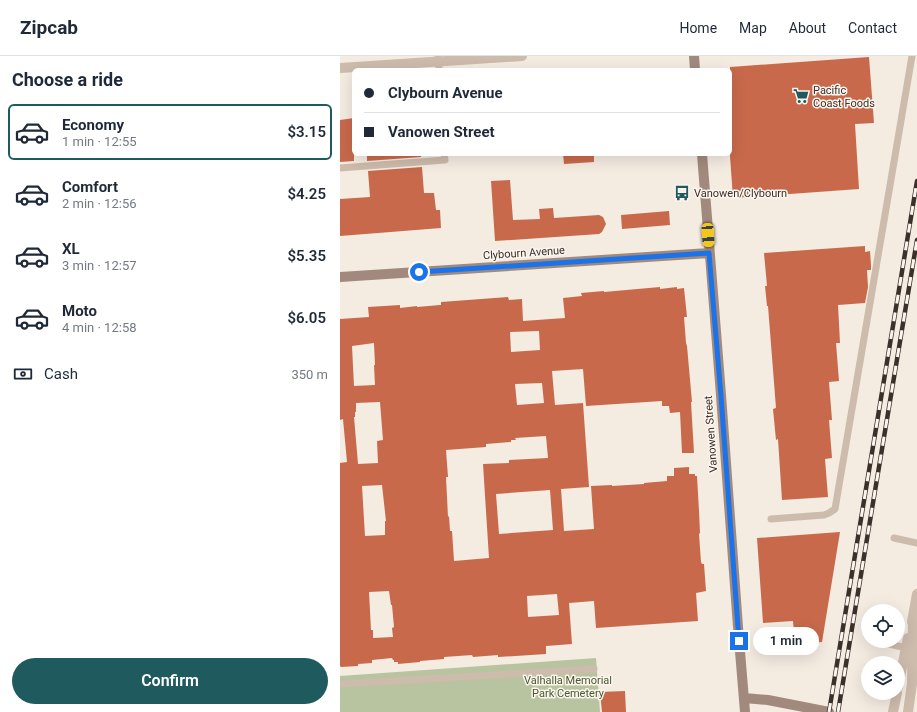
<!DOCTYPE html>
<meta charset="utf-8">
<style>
:root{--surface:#fff;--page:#f2f2f3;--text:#1f2937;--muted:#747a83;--line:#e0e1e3;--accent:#1f5a5e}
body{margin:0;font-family:Roboto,sans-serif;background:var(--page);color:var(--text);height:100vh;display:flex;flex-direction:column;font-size:15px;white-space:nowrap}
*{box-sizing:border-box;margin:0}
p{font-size:13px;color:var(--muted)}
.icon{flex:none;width:22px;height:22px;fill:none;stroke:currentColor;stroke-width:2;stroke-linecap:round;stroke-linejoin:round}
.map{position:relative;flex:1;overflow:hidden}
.drawer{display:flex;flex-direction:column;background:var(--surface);width:340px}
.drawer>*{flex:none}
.top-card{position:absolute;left:12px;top:12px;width:380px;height:88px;border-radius:6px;box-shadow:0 4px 16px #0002;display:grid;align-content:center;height:88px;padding:0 12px;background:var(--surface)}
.buttons{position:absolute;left:521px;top:548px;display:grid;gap:8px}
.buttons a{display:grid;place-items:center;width:44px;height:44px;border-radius:50%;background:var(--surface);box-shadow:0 4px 16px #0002;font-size:20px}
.end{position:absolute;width:18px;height:18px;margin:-9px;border:5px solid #1a73e8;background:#fff;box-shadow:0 0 0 2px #fff}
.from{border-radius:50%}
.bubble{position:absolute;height:28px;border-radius:14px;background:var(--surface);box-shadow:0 4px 16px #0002;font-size:13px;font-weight:600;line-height:28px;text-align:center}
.car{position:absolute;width:12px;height:24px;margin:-12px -6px;border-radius:5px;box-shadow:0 0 3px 1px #0007;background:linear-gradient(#f5c518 24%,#345 0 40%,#f5c518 0 76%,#345 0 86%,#f5c518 0)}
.top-card b{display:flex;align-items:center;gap:14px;height:38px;font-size:15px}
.top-card b+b{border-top:1px solid var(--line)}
.top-card i{width:10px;height:10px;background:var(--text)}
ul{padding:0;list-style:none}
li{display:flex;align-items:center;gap:12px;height:56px;margin:0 8px 6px;padding:0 4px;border:2px solid transparent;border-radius:6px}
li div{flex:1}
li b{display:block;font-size:15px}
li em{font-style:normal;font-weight:600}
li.selected{border-color:var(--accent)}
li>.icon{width:36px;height:36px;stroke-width:1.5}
h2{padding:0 12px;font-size:18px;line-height:48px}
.pay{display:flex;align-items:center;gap:10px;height:44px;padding:0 12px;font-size:15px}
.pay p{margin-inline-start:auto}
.action{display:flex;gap:8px;margin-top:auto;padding:8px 12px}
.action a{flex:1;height:46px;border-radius:24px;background:var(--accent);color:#fff;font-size:16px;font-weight:600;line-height:46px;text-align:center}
header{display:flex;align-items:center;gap:24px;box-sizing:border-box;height:56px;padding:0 20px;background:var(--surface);border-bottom:1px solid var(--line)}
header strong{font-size:19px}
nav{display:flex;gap:22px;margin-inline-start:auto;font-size:14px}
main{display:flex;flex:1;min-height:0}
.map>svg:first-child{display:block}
.green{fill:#b8c4a0}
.building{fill:#c8694b;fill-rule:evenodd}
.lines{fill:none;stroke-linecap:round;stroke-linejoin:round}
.lane{stroke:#cdbbac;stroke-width:7}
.street{stroke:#cdbbac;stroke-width:10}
.secondary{stroke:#a18a7d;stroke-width:10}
.rail-casing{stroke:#3b302b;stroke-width:4.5}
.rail{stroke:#fbf5ee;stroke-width:3;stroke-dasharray:9;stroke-linecap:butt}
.route{stroke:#1a73e8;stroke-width:5}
.labels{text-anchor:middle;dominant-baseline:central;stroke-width:3;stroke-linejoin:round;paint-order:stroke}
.poi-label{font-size:11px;fill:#3b302b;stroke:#fbf5ee;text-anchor:start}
.street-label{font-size:11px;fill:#3b302b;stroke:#fbf5ee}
.park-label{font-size:11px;fill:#4a5a2e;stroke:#fbf5ee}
</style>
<header>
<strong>Zipcab</strong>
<nav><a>Home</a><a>Map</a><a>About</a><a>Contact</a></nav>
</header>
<main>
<section class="drawer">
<h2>Choose a ride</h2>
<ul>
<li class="selected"><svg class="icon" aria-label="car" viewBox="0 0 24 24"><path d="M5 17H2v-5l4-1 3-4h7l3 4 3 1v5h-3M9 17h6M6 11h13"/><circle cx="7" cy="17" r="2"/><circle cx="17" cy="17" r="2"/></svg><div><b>Economy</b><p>1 min · 12:55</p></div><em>$3.15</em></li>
<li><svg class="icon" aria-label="car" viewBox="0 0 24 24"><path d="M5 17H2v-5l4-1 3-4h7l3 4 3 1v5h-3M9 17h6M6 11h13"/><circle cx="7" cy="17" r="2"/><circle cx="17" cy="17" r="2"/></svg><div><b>Comfort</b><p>2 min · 12:56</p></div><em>$4.25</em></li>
<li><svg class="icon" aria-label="car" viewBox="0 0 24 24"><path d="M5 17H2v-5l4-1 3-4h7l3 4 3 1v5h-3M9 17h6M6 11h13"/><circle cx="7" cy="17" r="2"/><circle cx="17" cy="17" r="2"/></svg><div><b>XL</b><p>3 min · 12:57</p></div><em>$5.35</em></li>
<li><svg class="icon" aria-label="car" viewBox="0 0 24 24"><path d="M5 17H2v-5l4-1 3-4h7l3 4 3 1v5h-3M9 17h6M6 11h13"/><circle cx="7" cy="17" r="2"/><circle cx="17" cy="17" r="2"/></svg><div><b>Moto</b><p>4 min · 12:58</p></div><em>$6.05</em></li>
</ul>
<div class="pay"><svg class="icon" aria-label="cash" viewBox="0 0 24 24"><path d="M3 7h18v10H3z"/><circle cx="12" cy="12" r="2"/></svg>Cash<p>350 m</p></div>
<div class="action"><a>Confirm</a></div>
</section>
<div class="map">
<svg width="577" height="656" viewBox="0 0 577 656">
<rect width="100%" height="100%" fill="#f4ebe1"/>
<path class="green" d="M256 602 260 656H0V620Z"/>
<path class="building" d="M529 1 534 67 515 68 519 133 393 142 390 100V11Z
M14 62V105L0 106V64Z
M27 98H81V101L27 105Z
M223 98H254V106L224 108Z
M82 111 84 137H94L96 154H100L101 172 0 180V143L30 141 28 115Z
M170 124 173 164 200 163 199 153 213 152 214 162 259 159 263 161 266 168 262 176 259 178 155 185 151 125Z
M329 155 330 169 282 173 281 159Z
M525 190V196L530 195 531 209V214H527L528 231 525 247 498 249 500 287H496L499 325 489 326 492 364H489L492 402 485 403 488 441 442 444 438 383 436 384 433 353 436 352 428 250H427L425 230H427L424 197Z
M320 231V233L337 231V233L344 232 347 261H344L346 287 347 290 352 346H351L354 397H342L340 356 330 357 329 350H322V345L246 350 243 313 212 315 215 349 243 347 249 431 221 433 224 475 254 473 251 430 272 429V430L304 428V427L327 425V420H334V412L349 411V418H355V420H357L359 455 360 477 359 478 361 506 362 508H364L366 535 356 537 358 565 256 572 254 545 229 547 232 588 206 590V598L158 601V599L133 601 132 599 104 601V603L80 605V606L58 608V606H54V604H53L52 602 32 604V607L18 608V610L1 611 0 610V407L7 406 3 363 0 364V263L29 261 28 251 60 249V252L77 250V251L100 249H101V246L168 241 169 244 182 243 183 265 225 262 223 242 242 240 241 237 264 235V236ZM199 275 200 294 171 296 170 276ZM34 287 35 309H34L35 329 14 330 12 290ZM202 327 204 347 177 349 175 328ZM40 346 43 384 37 385 38 407 18 408 14 361H15V356H16V347ZM206 380 208 402 169 404V407L143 408 149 502 114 505 112 475H110L109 460 108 461 106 421H108L106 394 146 391V388L171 386V384H176L175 382ZM42 429 46 465H45V479L25 480 22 430ZM210 434 213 474 159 478 156 438ZM49 535 51 549H52L54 571 52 572 53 581 33 582V574H31L29 536ZM217 538 219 559 188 561 187 540Z
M500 476 482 586 455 588 453 565 423 567 417 482Z
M285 635 286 656H262L260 636Z"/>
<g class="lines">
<path class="lane" d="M98 0 99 14
M0 112 105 104 104 98
M431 463 484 459 489 457 495 453 572 0
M554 482 577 487
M537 585 566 592
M0 628 254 613"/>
<path class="street" d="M0 12 182 0
M572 566 577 538
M558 631 568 582
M553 656 557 637
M568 656 572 628 573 561"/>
<path class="secondary" d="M354 0 355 14
M362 98 381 339 398 571 405 656
M0 221 369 197
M404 642 428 644 489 656"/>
<defs>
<path id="rail" d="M489 656 577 125
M498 656 577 184"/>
</defs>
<use href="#rail" class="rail-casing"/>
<use href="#rail" class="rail"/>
</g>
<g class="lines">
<path class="route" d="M79 216 369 197 381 340 399 585"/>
</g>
<defs>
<symbol id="supermarket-bare" viewBox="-9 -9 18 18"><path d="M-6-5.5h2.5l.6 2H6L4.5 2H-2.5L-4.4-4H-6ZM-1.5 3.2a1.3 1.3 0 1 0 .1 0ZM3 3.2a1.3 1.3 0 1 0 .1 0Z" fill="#1f5a5e" stroke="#fbf5ee" stroke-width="2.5" paint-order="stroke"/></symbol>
<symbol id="bus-bare" viewBox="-9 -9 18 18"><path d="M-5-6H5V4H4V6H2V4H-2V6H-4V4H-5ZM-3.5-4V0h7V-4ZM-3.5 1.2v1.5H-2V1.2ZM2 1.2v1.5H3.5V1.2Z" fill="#1f5a5e" stroke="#fbf5ee" stroke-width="2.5" paint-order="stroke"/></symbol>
</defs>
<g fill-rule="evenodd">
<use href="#supermarket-bare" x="450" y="29" width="22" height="22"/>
<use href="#bus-bare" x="331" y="126" width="22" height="22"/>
</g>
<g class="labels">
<g class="poi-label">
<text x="473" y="34">Pacific<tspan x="473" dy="13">Coast Foods</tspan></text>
<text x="354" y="137">Vanowen/Clybourn</text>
</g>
<g class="street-label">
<text transform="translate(184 197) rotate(-4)">Clybourn Avenue</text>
<text transform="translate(371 378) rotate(-94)">Vanowen Street</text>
</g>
<g class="park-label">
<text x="228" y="624">Valhalla Memorial<tspan x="228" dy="13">Park Cemetery</tspan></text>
</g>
</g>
</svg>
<div class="buttons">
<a><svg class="icon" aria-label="locate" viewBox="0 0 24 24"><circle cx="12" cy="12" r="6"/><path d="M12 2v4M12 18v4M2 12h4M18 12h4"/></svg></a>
<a><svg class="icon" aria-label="layers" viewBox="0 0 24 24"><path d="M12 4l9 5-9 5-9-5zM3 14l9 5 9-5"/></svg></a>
</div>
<i class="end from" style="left:79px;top:216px"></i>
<i class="end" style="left:399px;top:585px"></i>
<div class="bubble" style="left:413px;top:571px;width:66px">1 min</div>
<i class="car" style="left:368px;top:179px;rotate:176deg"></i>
<div class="top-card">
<b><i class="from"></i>Clybourn Avenue</b>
<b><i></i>Vanowen Street</b>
</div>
</div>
</main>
